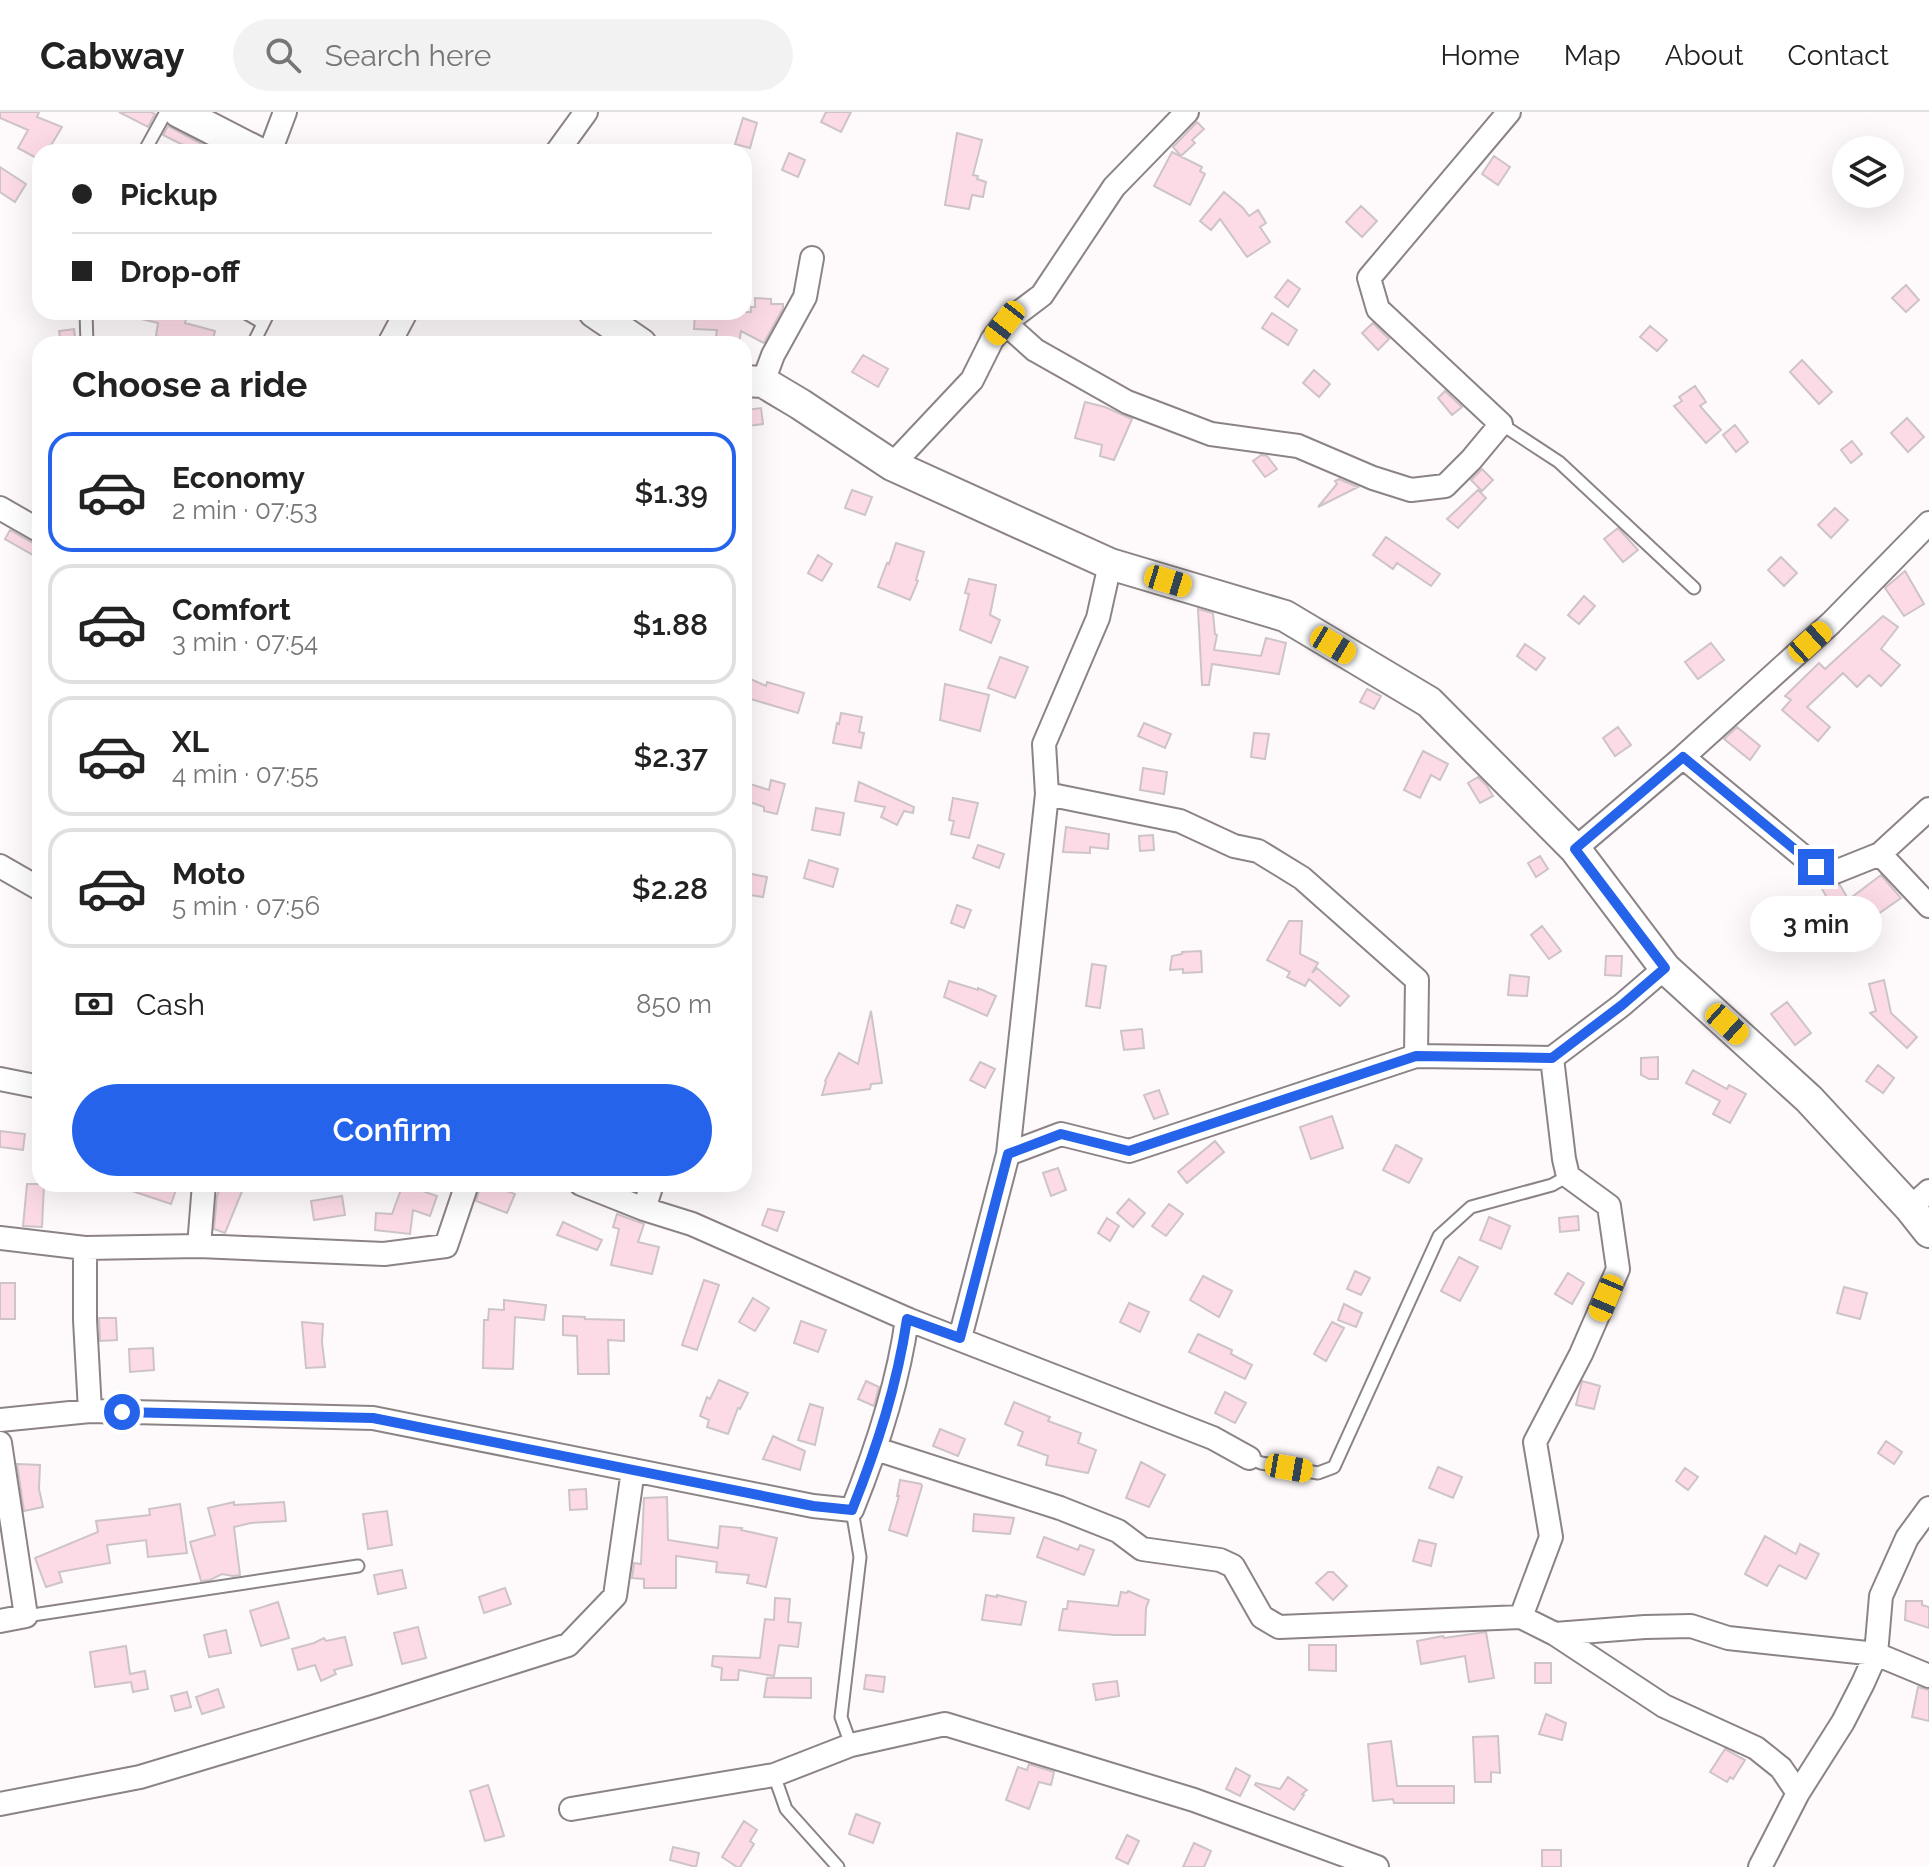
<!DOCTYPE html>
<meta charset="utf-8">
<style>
:root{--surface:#fff;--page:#f2f2f2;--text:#222;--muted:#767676;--line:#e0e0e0;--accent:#2563eb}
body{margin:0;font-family:Raleway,sans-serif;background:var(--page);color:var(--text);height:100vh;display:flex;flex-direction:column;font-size:30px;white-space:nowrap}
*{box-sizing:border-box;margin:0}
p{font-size:26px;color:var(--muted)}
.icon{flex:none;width:44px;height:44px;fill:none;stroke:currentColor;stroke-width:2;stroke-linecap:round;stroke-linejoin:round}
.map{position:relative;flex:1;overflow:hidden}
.drawer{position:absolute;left:32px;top:224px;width:720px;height:856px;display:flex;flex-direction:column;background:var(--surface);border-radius:24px;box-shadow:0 8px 32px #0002}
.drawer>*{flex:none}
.guide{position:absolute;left:32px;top:32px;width:720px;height:176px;border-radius:24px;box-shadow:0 8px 32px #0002;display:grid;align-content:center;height:176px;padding:0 40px;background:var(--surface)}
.buttons{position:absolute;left:1832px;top:24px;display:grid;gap:16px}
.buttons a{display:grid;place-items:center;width:72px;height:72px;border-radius:50%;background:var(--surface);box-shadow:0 8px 32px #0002;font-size:40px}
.end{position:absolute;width:36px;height:36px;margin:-18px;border:10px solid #2563eb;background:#fff;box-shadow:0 0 0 4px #fff}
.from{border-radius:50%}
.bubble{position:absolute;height:56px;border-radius:28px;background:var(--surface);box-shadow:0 8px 32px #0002;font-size:26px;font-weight:600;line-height:56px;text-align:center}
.car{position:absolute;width:24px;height:48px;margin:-24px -12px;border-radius:10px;box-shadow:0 0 6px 2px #0007;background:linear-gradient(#f5c518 24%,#345 0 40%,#f5c518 0 76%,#345 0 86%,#f5c518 0)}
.guide b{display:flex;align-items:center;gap:28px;height:76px;font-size:30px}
.guide b+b{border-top:2px solid var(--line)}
.guide i{width:20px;height:20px;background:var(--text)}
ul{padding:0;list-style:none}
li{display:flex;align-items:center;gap:24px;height:120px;margin:0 16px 12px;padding:0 24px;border:4px solid var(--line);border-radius:24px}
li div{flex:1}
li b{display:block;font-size:30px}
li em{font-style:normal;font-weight:600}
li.current{border-color:var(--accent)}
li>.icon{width:72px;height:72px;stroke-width:1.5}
h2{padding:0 40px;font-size:36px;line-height:96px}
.pay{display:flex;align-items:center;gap:20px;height:88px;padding:0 40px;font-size:30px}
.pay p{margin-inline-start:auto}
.cta{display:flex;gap:16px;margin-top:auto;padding:16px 40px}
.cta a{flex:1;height:92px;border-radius:48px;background:var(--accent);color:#fff;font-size:32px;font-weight:600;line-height:92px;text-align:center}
header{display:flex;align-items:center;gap:48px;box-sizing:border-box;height:112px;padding:0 40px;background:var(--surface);border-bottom:2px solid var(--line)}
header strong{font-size:38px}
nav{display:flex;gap:44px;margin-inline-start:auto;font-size:28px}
.search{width:560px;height:72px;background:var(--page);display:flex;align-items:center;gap:20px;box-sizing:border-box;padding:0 28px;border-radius:44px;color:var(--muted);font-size:30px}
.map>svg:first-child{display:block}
.building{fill:#fcdbe6;stroke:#cec4c7;stroke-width:2}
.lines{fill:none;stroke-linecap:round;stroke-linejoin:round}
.lane-casing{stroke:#8c8386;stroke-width:15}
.street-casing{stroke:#8c8386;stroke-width:26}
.secondary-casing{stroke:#8c8386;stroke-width:34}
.lane{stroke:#fff;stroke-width:11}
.street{stroke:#fff;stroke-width:22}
.secondary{stroke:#fff;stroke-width:30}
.route{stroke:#2563eb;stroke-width:10}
</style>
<header>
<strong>Cabway</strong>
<div class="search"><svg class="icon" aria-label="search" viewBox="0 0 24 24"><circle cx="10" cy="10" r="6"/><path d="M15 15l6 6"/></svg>Search here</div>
<nav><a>Home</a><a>Map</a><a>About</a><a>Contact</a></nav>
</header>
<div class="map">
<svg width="1929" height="1755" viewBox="0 0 1929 1755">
<rect width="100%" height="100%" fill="#fefafb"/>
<path class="building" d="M0 0H39L37 5 62 15 47 40H40V48L18 36 28 18 0 6Z
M119 0H151L155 2 148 15Z
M826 0H851L841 20 821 10Z
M743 6 757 11 750 36 735 32Z
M1197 10 1204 17 1192 28 1195 31 1181 44 1173 35Z
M168 14 213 38 212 40H197L163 23Z
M957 21 982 28 973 63 978 64 977 67 986 70 983 85 972 83 969 97 945 93Z
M1172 40 1202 55 1200 59 1205 62 1190 93 1154 74Z
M789 41 805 48 798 65 782 58Z
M1494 44 1510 55 1498 73 1482 62Z
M0 55 26 72 15 90 0 80Z
M1224 80 1243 96 1249 104 1258 98 1266 111 1260 115 1270 130 1247 145 1220 107 1211 118 1200 109Z
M1361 94 1377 109 1362 125 1346 110Z
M1288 168 1300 177 1288 195 1275 185Z
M1906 173 1919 188 1906 200 1892 186Z
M755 186 771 187V192H783V196L764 231 741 219 739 232H715L717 218 694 217 695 200H751V195H755Z
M138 200H188L185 211 215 219 212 232H183L156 224 158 211 137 206Z
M1272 201 1297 218 1288 233 1262 216Z
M1373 211 1389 227 1378 238 1362 221Z
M1650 214 1667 228 1657 239 1640 225Z
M74 217 76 232H61L59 219Z
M863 243 888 257 878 275 852 260Z
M1802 248 1832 280 1819 292 1790 260Z
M1314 258 1330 272 1319 285 1303 271Z
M1695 274 1706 290 1700 294 1721 318 1706 331 1674 294 1682 289 1679 285Z
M1445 279 1462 295 1452 303 1438 286Z
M1085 290 1105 295 1132 307 1114 348 1100 344 1102 333 1075 326Z
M761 296 763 312 748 314 746 298Z
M1907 306 1924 325 1908 340 1891 321Z
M1735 313 1748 330 1736 340 1723 323Z
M1852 329 1862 342 1851 351 1841 338Z
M1261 343 1267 344 1277 357 1265 365 1253 349Z
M1482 357 1493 368 1482 379 1471 368Z
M1339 367 1358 375 1318 395 1337 372 1335 369Z
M852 378 872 385 865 403 845 396Z
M1478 378 1486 386 1458 416 1447 407Z
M1835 396 1848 408 1831 426 1818 413Z
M1618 416 1638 438 1623 450 1604 427Z
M10 418 33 431 40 433V447L5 427Z
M1386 425 1440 462 1431 474 1397 451 1393 457 1373 443Z
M896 431 924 440 916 468 918 469 910 488 878 475 887 451 889 452Z
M818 443 832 452 822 469 808 461Z
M1781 445 1797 461 1784 474 1768 458Z
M1905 459 1924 492 1904 504 1885 476Z
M969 467 996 473 990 503 1000 508 991 531 960 518 969 482 965 481Z
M1584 484 1595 494 1579 512 1568 503Z
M1198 497 1213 501 1215 522 1217 523 1214 538 1261 544 1266 526 1286 531 1279 562 1212 552 1209 573H1202Z
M1883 504 1898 515 1881 537 1900 553 1881 574 1869 563 1857 575 1843 561 1807 595 1830 615 1818 629 1782 598 1791 588 1785 584 1819 551 1825 557Z
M1711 531 1724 548 1698 567 1685 550Z
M1525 532 1545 546 1536 558 1517 544Z
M1000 545 1028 555 1015 586 988 576Z
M744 564 766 574 767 570 804 581 798 601 744 585Z
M945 572 989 583 980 619 940 608Z
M1367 577 1381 584 1374 597 1360 590Z
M841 601 862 605 859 620 864 621 861 636 833 631 837 611 839 612Z
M1144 611 1171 622 1165 636 1138 624Z
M1618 615 1631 633 1615 644 1603 626Z
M1737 615 1760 634 1750 648 1724 627Z
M1254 621 1269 622 1265 647 1251 645Z
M1423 639 1448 652 1440 668 1431 663 1420 686 1404 678Z
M1143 656 1167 660 1164 682 1140 678Z
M1478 665 1487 674 1493 684 1480 691 1468 671Z
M771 668 785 672 777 702 764 699V695L744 688V670L769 678Z
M859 670 914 695 913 701 904 699 897 713 881 705 885 695 855 689Z
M953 686 978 691 969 726 951 722 954 709 949 708Z
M816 696 844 701 840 723 812 718Z
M1066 715 1109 722 1108 737 1090 735V741L1063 740Z
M1153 723 1154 738 1140 739 1139 724Z
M978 733 1004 742 999 756 973 746Z
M1540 744 1548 757 1536 765 1528 751Z
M809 748 838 757 833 775 804 766Z
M747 761 767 765 763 785 744 782Z
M1881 763 1901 786 1868 809 1852 785Z
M1830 773H1840L1848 787 1833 796 1822 777Z
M957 793 971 798 964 816 951 811Z
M1289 809H1302L1300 842 1318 851 1312 861 1317 856 1349 884 1340 894 1309 867 1305 874 1287 865 1290 860 1267 848Z
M1542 814 1561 839 1549 847 1531 823Z
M1201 839 1202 860 1183 861V857L1170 858 1172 844 1182 842V840Z
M1606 844H1622L1621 864 1605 863Z
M1092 852 1106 854 1100 896 1086 894Z
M1510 863 1529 865 1527 884 1508 883Z
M1884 868 1891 901 1917 925 1907 936 1870 901 1876 899 1869 872Z
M949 869 978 878V876L996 884 987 904 944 885Z
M1787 890 1811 921 1795 933 1771 902Z
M871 899 882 971 871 972 870 977 822 983 826 970 825 969 839 941 858 952Z
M1142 917 1144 936 1124 938 1121 919Z
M1658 945V967H1649L1641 963V946Z
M980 950 995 957 985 976 970 968Z
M1878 953 1894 966 1883 981 1866 969Z
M1693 958 1727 977 1729 973 1746 982 1730 1011 1713 1002 1720 989 1686 971Z
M1159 978 1168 1002 1154 1007 1144 983Z
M1332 1004 1343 1036 1311 1047 1300 1015Z
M0 1019 25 1022 23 1038 0 1035Z
M1215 1029 1224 1040 1187 1071 1178 1060Z
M1396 1033 1422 1047 1409 1071 1383 1058Z
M1058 1056 1066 1078 1051 1084 1043 1061Z
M27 1072H44L42 1115 23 1114Z
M120 1072H178L171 1092 120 1075Z
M222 1072H245L225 1121 214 1117 217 1084Z
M403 1072 437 1084 430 1104 413 1098 410 1122 375 1118 376 1101 392 1102Z
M481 1072H487L515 1082 507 1101 476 1089Z
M342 1084 345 1103 314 1108 311 1089Z
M1129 1087 1145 1101 1133 1115 1117 1101Z
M1169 1092 1183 1102 1166 1124 1152 1114Z
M768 1097 784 1100 777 1119 762 1113Z
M617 1102 644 1112 638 1130 659 1135 652 1162 611 1153 619 1117 613 1115Z
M1578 1104 1579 1118 1560 1120 1559 1106Z
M1489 1105 1510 1114 1501 1137 1480 1128Z
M1107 1106 1119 1114 1110 1129 1098 1121Z
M563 1110 602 1128 597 1138 557 1123Z
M1459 1145 1478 1155 1460 1189 1441 1179Z
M1355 1159 1370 1166 1361 1183 1347 1177Z
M1568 1161 1584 1171 1572 1192 1555 1182Z
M1203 1164 1232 1179 1219 1205 1190 1188Z
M704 1168 719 1173 697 1238 682 1233Z
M0 1171H15V1207H0Z
M1844 1175 1867 1181 1860 1207 1837 1201Z
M753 1186 769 1196 755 1219 739 1210Z
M504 1188 546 1193 544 1208 515 1205 513 1257 483 1256 484 1208H488L489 1197 504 1198Z
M1129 1191 1149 1200 1140 1220 1120 1210Z
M1344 1192 1362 1201 1356 1215 1338 1208Z
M563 1204 585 1205V1207L624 1208V1229L608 1228 609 1262H578L577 1224 563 1223Z
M99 1206H116L117 1228 100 1229Z
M801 1209 826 1218 818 1240 794 1231Z
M302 1210 323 1212 322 1230 325 1255 306 1256Z
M1332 1210 1344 1216 1326 1249 1314 1242Z
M1198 1222 1232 1238 1231 1242 1252 1253 1245 1267 1189 1240Z
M153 1236 154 1258 130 1260 129 1237Z
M719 1268 748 1281 740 1297 738 1296 728 1322 707 1315 709 1308 700 1304 707 1285 710 1287Z
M866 1269 879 1275 874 1294 858 1287Z
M1582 1269 1600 1274 1594 1297 1576 1293Z
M1225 1280 1246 1291 1235 1311 1215 1301Z
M1014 1290 1050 1305 1048 1309 1081 1321 1078 1331 1096 1338 1088 1361 1046 1353 1048 1344 1018 1333 1023 1320 1005 1312Z
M810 1292 823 1296 815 1333 798 1328Z
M940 1317 965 1327 958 1344 933 1334Z
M773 1324 805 1339 800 1358 763 1347Z
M1886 1329 1902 1340 1894 1352 1878 1341Z
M1141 1350 1165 1363 1149 1395 1126 1386Z
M17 1352 40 1353 39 1377 43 1395 24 1399Z
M1438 1355 1462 1365 1453 1386 1429 1376Z
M1685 1356 1698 1365 1688 1378 1676 1369Z
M900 1368 921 1372 922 1374 907 1424 889 1418 899 1384H897Z
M586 1377 587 1397 570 1398 569 1378Z
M667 1385 668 1428 718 1436 720 1414 742 1416 741 1418 777 1426 766 1475 747 1471 749 1463 716 1460 717 1450 676 1444V1476H644V1467L632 1466 634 1451 641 1452 644 1386Z
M234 1390V1393L284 1390 286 1409 251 1411 234 1415 240 1463 233 1464 222 1462 210 1468 201 1469 190 1430 215 1423 208 1396Z
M180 1392 187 1441 148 1445 146 1428 107 1433 110 1451 59 1460 62 1470 46 1475 35 1446 98 1420 96 1409 150 1403 149 1397Z
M387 1399 392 1433 368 1437 363 1402Z
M974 1402 1014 1406 1010 1422 973 1419Z
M1765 1424 1796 1442 1800 1432 1819 1442 1806 1467 1779 1453 1767 1474 1745 1462Z
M1044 1425 1078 1438 1080 1433 1094 1438 1084 1463 1037 1445Z
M1419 1428 1436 1432 1431 1454 1413 1449Z
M402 1458 406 1476 378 1482 374 1463Z
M1328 1460H1333L1347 1474 1333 1488 1316 1471Z
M505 1476 511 1492 484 1501 479 1485Z
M1128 1479 1149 1488 1146 1496 1145 1523H1114L1059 1518 1063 1497H1067L1068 1489 1118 1494 1121 1480 1127 1481Z
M986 1483 997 1485V1483L1026 1490 1021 1513 982 1508Z
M775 1486 790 1487 788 1510 801 1511 798 1535 779 1533 774 1564 739 1558 738 1568H721L722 1556 712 1554 713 1544 760 1546 765 1507 774 1508Z
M1906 1489H1922V1493L1929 1495V1516L1905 1508Z
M278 1490 289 1526 261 1534 250 1499Z
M418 1515 426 1546 402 1552 394 1521Z
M226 1518 231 1541 209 1545 204 1523Z
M1486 1520 1494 1566 1469 1570 1465 1544 1421 1552 1417 1529 1443 1524 1444 1526Z
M345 1525 352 1553 334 1558 336 1562 321 1569 315 1553 298 1558 292 1537 314 1531 324 1526 326 1529Z
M1309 1533H1336V1559L1309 1558Z
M126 1534 130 1562 145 1559 148 1577 133 1580 131 1570 95 1575 90 1540Z
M1535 1551H1551V1571H1535Z
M866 1563 885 1565 883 1580 864 1577Z
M767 1566H811V1586L764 1585Z
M1117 1569 1119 1584 1096 1588 1093 1572Z
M1918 1575 1929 1578V1609L1912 1605Z
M218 1577 224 1595 202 1602 196 1585Z
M187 1580 191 1595 175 1599 171 1584Z
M1546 1602 1566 1611 1562 1628 1539 1622Z
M1498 1624 1500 1661 1491 1660V1670H1475L1473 1625Z
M1391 1629 1397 1674H1454V1691H1394L1393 1687 1373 1689 1368 1632Z
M1725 1637 1745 1648 1733 1667 1730 1665 1727 1670 1710 1660Z
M1029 1652 1054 1660 1051 1673 1039 1670 1029 1697 1006 1688 1018 1655 1027 1658Z
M1236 1656 1250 1664 1240 1684 1226 1677Z
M1288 1665 1307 1678 1302 1682 1304 1683 1294 1698 1255 1673 1256 1671 1280 1677Z
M488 1673 504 1724 485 1729 470 1679Z
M856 1702 880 1711 873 1731 849 1722Z
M744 1709 757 1718 750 1729 754 1732 740 1755H737L722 1745Z
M1127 1723 1139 1729 1128 1752 1116 1746Z
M1194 1731 1211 1739 1204 1755H1183Z
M673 1735 699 1741 696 1755 670 1748Z
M1542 1738H1561V1755H1542Z"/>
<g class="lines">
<defs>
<path id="lane" d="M144 40 166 0
M86 200 87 232
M244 200 263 211
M253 232 269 200
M1501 312 1559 350 1694 476
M1249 1346 1261 1351 1318 1361 1334 1355 1439 1124 1471 1095 1552 1073 1568 1064
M26 1504 358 1454
M851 1633 841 1605 860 1445 852 1398
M774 1663 786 1697 838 1755"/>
<path id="street" d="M270 40 285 0
M557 40 586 0
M1005 211 1035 238 1127 290 1211 322 1298 334 1373 366 1411 378 1445 374 1471 348 1501 312 1378 197 1369 166 1509 0
M389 232 406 200
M763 270 773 243 805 185 812 146
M892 353 972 268 992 228 1005 211 1042 183 1114 75 1187 0
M0 396 40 419
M1683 645 1816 755 1835 760 1880 742 1929 697
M1047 682 1180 709 1234 734 1258 739 1302 766 1417 868 1416 944
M1575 737 1683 645 1831 511 1929 411
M1880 742 1929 794
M0 754 40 777
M0 967 40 975
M1008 1042 1061 1022 1129 1039 1416 944 1552 946 1622 893 1665 856
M581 1072 644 1097 692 1112 907 1207 1213 1326 1249 1346
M1910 1096 1929 1079
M644 1097 652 1072
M0 1126 85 1136 199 1134 384 1142 446 1134 467 1072
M199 1134 204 1072
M85 1136V1208L90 1299
M960 1226 1008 1042 1047 682 1044 632 1098 506 1110 452
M0 1308 90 1299 373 1306 813 1394 852 1398C877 1336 898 1273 907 1207
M0 1331 26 1504 0 1509
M876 1337 1060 1396 1118 1419 1142 1437 1220 1448 1233 1454 1262 1505 1279 1515 1521 1505 1555 1522 1664 1594 1756 1636 1781 1656 1798 1681
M1521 1505 1551 1425 1535 1330 1581 1242 1618 1157 1609 1094 1568 1064 1564 1047 1552 946
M1555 1522 1645 1515 1691 1514 1728 1526 1876 1542 1929 1564
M0 1692 140 1665 376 1594 568 1533 615 1484 633 1358
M571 1697 774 1663 851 1633 945 1612 1194 1688 1377 1755
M1760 1755 1798 1681 1843 1610 1863 1571 1876 1542 1881 1484 1907 1426 1929 1396"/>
<path id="secondary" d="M179 0 257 40
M594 200 641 232
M744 269 763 270 800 292 892 353 1110 452 1285 504 1429 590 1575 737 1665 856 1809 987 1910 1096 1929 1120"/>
</defs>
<use href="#lane" class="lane-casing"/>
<use href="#street" class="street-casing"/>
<use href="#secondary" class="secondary-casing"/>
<use href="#lane" class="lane"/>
<use href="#street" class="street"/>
<use href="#secondary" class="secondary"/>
</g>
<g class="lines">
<path class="route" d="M122 1300 373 1306 813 1394 852 1398C877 1335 897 1274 907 1207L960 1226 1008 1042 1061 1022 1129 1039 1416 944 1552 946 1622 893 1665 856 1575 737 1683 645 1816 755"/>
</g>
</svg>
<div class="buttons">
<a><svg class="icon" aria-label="layers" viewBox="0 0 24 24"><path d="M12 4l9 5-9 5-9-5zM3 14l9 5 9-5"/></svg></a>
</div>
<i class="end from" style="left:122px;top:1300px"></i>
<i class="end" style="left:1816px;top:755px"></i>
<div class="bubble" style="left:1750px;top:784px;width:132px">3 min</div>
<i class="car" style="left:1005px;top:211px;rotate:218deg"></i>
<i class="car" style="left:1168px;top:469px;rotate:107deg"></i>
<i class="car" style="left:1810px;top:530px;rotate:48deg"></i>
<i class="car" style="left:1333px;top:533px;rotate:121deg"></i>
<i class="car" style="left:1727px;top:912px;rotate:132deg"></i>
<i class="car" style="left:1606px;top:1186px;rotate:203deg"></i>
<i class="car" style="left:1289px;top:1356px;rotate:100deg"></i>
<div class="guide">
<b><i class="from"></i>Pickup</b>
<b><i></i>Drop-off</b>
</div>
<section class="drawer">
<h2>Choose a ride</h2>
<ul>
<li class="current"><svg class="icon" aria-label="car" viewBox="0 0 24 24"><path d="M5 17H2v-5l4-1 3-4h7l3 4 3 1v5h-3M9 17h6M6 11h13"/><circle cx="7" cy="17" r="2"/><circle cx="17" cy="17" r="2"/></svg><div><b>Economy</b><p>2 min · 07:53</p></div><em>$1.39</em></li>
<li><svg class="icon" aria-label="car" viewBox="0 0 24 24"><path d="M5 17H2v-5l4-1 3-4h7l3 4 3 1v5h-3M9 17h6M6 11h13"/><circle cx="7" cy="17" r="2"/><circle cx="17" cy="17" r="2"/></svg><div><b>Comfort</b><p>3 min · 07:54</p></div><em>$1.88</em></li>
<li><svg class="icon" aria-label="car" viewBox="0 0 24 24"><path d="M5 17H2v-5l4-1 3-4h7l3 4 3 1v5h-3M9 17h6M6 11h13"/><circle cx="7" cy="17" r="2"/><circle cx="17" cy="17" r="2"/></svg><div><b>XL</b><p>4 min · 07:55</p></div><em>$2.37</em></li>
<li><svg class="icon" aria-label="car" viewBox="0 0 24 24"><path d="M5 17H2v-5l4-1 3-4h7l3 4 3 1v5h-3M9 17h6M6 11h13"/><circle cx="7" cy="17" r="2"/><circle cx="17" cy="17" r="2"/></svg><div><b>Moto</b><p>5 min · 07:56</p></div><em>$2.28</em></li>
</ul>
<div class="pay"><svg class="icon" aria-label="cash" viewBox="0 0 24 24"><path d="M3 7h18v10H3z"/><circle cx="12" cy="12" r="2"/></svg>Cash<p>850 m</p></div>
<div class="cta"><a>Confirm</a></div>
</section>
</div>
